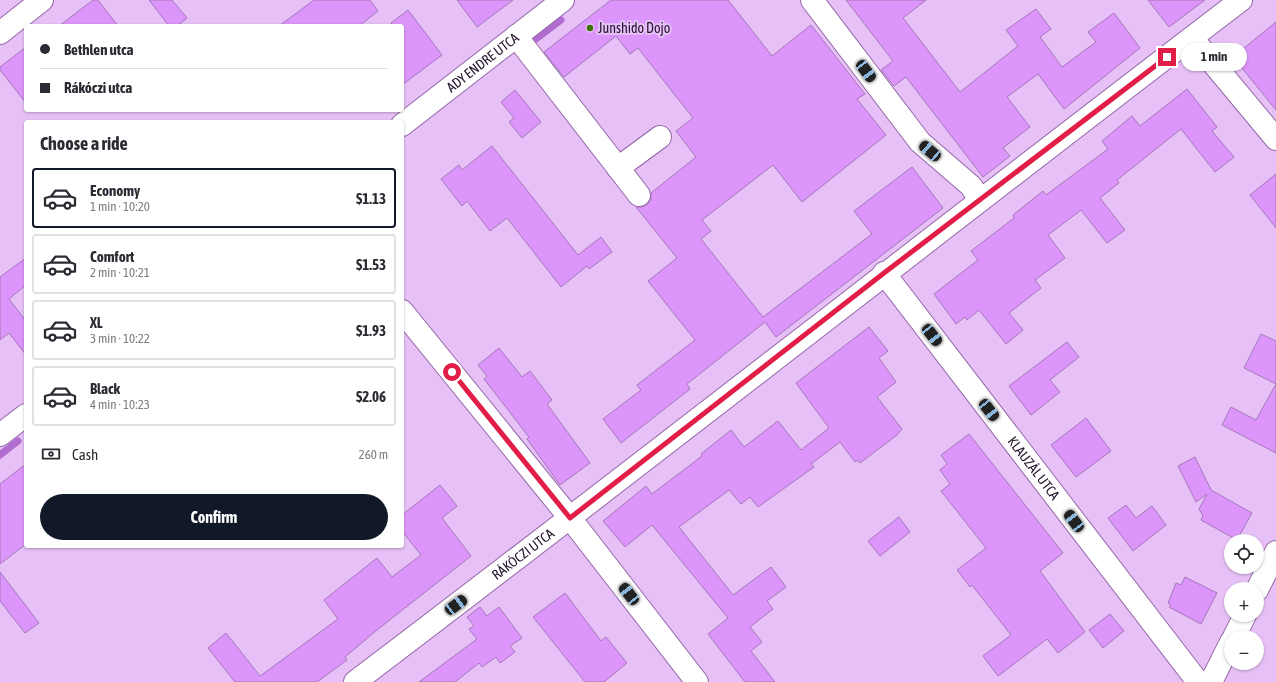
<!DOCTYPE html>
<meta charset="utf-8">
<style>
:root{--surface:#fff;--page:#f7f7f7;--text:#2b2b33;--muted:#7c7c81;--line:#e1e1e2;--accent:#111827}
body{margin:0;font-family:"Asap Condensed",sans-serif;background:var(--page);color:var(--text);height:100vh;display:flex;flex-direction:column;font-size:15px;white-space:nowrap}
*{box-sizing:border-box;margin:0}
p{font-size:13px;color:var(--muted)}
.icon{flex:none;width:22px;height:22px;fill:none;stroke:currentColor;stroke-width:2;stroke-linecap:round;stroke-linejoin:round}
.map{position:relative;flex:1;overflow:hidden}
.details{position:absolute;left:24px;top:120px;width:380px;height:428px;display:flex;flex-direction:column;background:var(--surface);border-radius:4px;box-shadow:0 1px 3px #0004}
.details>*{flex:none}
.hud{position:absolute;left:24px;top:24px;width:380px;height:88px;border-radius:4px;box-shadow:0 1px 3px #0004;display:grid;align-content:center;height:88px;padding:0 16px;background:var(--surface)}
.tools{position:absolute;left:1224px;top:534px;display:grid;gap:8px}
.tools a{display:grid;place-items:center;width:40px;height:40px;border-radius:50%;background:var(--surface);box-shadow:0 1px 3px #0004;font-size:20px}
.end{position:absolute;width:18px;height:18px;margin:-9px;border:5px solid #e11d48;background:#fff;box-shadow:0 0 0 2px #fff}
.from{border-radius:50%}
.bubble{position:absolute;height:28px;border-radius:14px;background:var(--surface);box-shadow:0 1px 3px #0004;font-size:13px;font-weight:700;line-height:28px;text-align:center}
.car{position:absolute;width:12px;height:24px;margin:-12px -6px;border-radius:5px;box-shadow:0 0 3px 1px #0007;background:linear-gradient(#222 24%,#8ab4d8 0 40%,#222 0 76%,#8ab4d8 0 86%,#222 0)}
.hud b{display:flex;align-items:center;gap:14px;height:38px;font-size:15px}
.hud b+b{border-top:1px solid var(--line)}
.hud i{width:10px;height:10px;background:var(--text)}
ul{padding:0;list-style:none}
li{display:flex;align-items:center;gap:12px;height:60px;margin:0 8px 6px;padding:0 8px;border:2px solid var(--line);border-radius:4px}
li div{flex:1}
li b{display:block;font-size:15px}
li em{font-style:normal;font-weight:700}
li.on{border-color:var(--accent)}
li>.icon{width:36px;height:36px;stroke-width:1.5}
h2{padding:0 16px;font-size:18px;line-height:48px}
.pay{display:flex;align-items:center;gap:10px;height:44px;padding:0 16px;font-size:15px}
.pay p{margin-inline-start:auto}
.button{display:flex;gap:8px;margin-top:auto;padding:8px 16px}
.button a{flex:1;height:46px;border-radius:24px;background:var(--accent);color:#fff;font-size:16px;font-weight:700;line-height:46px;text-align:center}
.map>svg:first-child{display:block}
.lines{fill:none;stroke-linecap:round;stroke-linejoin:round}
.stream{stroke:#b16ccf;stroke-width:7}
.building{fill:#dc95fa;stroke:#a578b9}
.minor-casing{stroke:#9467a8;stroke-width:24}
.major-casing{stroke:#9467a8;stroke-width:24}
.minor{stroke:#fff;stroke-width:22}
.major{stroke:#fff;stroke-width:22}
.route{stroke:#e11d48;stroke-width:5}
.poi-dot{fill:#3b7405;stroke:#e6c0f7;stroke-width:1.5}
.labels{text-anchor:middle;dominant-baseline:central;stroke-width:4;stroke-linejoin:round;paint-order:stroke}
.poi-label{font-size:14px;fill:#23122b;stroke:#e6c0f7;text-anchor:start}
.street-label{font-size:14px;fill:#23122b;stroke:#e6c0f7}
</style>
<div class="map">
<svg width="1276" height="682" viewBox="0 0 1276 682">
<rect width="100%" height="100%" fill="#e6c0f7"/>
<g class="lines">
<path class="stream" d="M536 39 561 20
M0 455 18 441"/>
</g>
<path class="building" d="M93 0H98L118 26H59Z
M149 0H172L187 18 177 26H169Z
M314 0H370L378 11 359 26H279Z
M457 0H513L477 27Z
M611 0H728L772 56 811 25 865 94 857 99 886 135 802 202 773 165 702 220 711 231 701 239 763 317 872 234 854 211 912 167 943 208 776 337 765 322 687 384 690 389 621 443 603 419 641 390 637 385 695 340 648 281 677 258 636 207H641L647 205 651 199V193L696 157 676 131 693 118 638 48 630 54 616 36 564 77 544 52Z
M846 0H926L903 18 960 92 1018 46 1006 30 1036 9 1051 29 1040 37 1062 67 1096 42 1088 32 1114 13 1140 48 1064 109 1038 74 1007 97 1030 127 1003 148 1010 156 983 177 906 77 894 86 881 70 893 61Z
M1148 0H1205L1169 27Z
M408 10 442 55 402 85V26H394L391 23Z
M1276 22V110L1233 57Z
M26 47V103L0 70V67Z
M1187 89 1217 127 1212 131 1234 157 1215 172 1181 129 1117 180 1119 183 1100 198 1125 230 1107 243 1081 210 1048 235 1065 258 1035 280 1041 288 1009 313 1023 330 1006 344 979 310 967 320 965 317 956 324 934 294 978 260 971 251 1014 218 1013 215 1043 191 1046 195 1108 149 1102 141 1132 116 1140 126Z
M515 90 541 122 522 138 509 122 514 118 501 102Z
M492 146 578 255 601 237 612 252 589 269 587 266 561 287 507 218 490 231 467 201 462 206 441 179 459 165 462 170Z
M1276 174V228L1250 195Z
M26 258V285L9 299 26 321V355L9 333 0 340V277Z
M869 327 888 351 879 358 896 382 877 397 902 429 897 435 860 463 858 460 855 462 840 442 811 464 814 467 758 507 750 497 741 504 729 490 679 527 733 595 771 567 786 587 767 601 773 609 750 627 762 642 751 651 775 682H745L708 634 728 618 652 525 625 547 603 521 646 486 652 494 702 456 701 454 731 430 744 447 778 421 801 450 829 428 796 383Z
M1261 334 1276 341V453L1222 425 1231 407 1256 420 1276 384 1244 368Z
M1067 342 1079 357 1050 380 1060 392 1031 415 1009 386Z
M499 348 522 377 530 371 552 400 547 404 590 463 560 485 527 439 529 437 484 379 487 376 478 365Z
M1086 418 1111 451 1076 477 1051 445Z
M969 434 1063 553 1040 571 1085 632 1058 653 1047 639 998 676 983 656 1011 635 972 585 970 587 957 570 986 548 941 491 950 484 940 470 947 464 941 455Z
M1195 457 1211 490 1252 513 1237 540 1201 520 1203 516 1199 509 1207 494 1196 502 1178 466Z
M26 464V544L0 564V484Z
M440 485 457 506 442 518 471 556 377 630 345 657 347 660 317 682H235L208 648 226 633 260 676 338 619 324 600 377 558 392 577 421 555 402 531V515Z
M1126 505 1136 518 1152 506 1166 525 1133 551 1108 518Z
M899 517 910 532 880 556 868 541Z
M0 572 39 623 25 633 0 601Z
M1185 577 1217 593 1201 624 1169 607 1171 605 1168 603 1176 583 1181 585Z
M565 593 601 641 606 637 627 663 604 682H585L533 617Z
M480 607 487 616 499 607 522 638 510 646 515 652 500 663 496 657 482 667 479 663 455 682H419L477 639 469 629 474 626 467 617Z
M1110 614 1124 631 1103 648 1089 630Z"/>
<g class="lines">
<defs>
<g id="minor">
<path d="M812 0 920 142 971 186 980 200"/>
<path d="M0 33 42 0"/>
<path d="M516 36 639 195"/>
<path d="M1192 38 1276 139"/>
<path id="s1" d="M402 125 563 0"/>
<path d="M618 168 660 137"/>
<path id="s2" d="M884 273 1198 682"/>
<path d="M402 311 570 518 697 682"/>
<path d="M0 435 26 415"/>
<path id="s3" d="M355 682C652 457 945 226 1241 0"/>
</g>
<path id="major" d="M1257 590 1276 552
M1234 637 1245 615
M1211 682 1231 642"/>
</defs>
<use href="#minor" class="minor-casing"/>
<use href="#major" class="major-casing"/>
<use href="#minor" class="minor"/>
<use href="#major" class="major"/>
</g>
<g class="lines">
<path class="route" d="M452 372 570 518 884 273 1167 57"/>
</g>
<circle class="poi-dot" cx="590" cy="28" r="4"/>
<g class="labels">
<g class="poi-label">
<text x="598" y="28">Junshido Dojo</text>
</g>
<g class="street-label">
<text stroke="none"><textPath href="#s1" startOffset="102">ADY ENDRE UTCA</textPath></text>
<text stroke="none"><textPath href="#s2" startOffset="246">KLAUZÁL UTCA</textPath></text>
<text stroke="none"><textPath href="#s3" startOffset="211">RÁKÓCZI UTCA</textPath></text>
</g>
</g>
</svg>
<div class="tools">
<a><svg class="icon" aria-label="locate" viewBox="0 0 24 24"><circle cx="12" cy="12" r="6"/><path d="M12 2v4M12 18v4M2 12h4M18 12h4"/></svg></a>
<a>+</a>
<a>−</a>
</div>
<i class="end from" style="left:452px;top:372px"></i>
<i class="end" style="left:1167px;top:57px"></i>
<div class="bubble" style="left:1181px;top:43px;width:66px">1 min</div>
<i class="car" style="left:866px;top:71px;rotate:143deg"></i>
<i class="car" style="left:930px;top:151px;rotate:311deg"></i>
<i class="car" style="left:932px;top:335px;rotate:142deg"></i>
<i class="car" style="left:989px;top:410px;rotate:142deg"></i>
<i class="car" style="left:1074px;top:521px;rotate:323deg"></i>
<i class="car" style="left:629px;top:594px;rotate:322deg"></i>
<i class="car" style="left:456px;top:605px;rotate:53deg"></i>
<div class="hud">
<b><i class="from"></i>Bethlen utca</b>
<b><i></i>Rákóczi utca</b>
</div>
<section class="details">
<h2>Choose a ride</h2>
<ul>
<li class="on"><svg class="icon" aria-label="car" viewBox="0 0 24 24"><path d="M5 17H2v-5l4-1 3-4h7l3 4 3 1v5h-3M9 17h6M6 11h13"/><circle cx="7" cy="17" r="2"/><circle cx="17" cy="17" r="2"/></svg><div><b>Economy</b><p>1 min · 10:20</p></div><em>$1.13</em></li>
<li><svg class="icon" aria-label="car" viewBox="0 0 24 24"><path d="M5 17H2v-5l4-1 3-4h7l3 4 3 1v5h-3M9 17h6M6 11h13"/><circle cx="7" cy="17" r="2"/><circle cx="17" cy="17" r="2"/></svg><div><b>Comfort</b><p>2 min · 10:21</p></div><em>$1.53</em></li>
<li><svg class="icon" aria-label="car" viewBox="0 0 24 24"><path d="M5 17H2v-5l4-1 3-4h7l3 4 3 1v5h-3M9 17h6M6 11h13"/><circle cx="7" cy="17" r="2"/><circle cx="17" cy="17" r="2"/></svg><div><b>XL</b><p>3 min · 10:22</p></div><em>$1.93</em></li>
<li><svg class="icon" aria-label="car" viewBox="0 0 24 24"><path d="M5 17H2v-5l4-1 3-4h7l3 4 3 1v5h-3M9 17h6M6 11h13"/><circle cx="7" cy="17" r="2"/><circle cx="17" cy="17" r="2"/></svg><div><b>Black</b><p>4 min · 10:23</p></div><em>$2.06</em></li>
</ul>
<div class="pay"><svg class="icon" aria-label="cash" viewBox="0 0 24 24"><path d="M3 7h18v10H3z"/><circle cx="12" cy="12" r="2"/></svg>Cash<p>260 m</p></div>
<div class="button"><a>Confirm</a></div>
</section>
</div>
